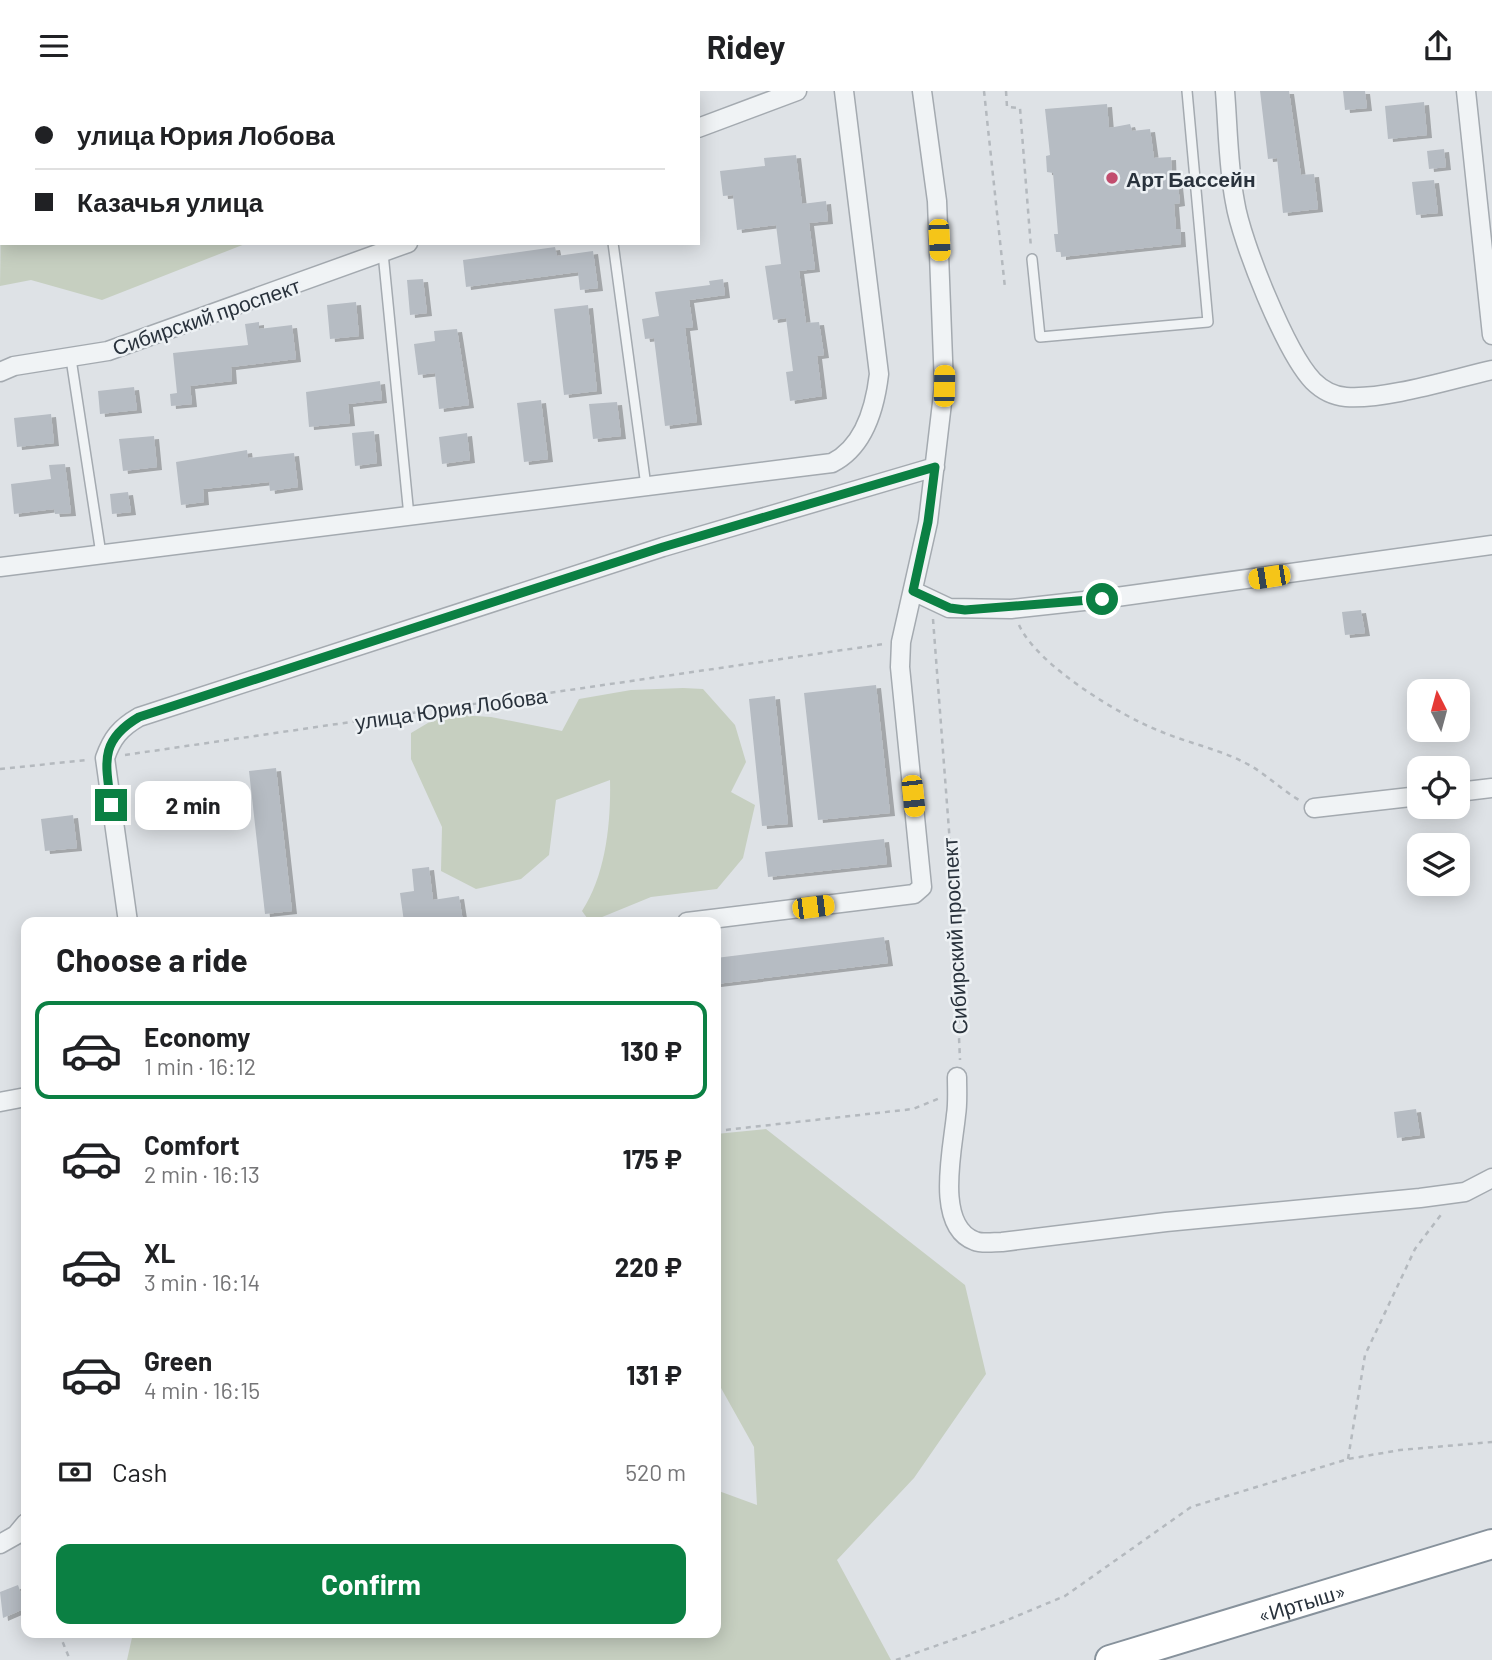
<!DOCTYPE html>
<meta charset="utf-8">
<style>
:root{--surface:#fff;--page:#f2f2f2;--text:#202124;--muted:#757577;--line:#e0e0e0;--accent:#0b8043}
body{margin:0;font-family:Barlow,sans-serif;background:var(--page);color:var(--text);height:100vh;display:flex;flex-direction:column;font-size:26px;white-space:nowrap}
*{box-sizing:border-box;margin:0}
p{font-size:23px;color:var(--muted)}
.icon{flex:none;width:38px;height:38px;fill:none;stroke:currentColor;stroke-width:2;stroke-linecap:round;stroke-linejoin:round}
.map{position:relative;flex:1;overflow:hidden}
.details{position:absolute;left:21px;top:826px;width:700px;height:721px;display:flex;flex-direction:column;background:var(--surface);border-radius:14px;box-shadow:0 4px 18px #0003}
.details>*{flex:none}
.guide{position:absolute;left:0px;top:0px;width:700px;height:154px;box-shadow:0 4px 18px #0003;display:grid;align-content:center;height:154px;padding:0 35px;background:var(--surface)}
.needle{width:46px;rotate:354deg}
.tools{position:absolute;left:1407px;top:588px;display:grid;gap:14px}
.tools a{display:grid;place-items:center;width:63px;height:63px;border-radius:14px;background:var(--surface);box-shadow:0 4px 18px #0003;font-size:35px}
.end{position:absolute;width:32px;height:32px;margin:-16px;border:9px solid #0b8043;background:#fff;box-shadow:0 0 0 4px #fff}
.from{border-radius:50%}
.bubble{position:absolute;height:49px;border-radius:14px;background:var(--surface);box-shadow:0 4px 18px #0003;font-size:23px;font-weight:700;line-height:49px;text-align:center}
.car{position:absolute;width:21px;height:42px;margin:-21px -10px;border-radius:9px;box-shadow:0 0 5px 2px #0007;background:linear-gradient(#f5c518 24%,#345 0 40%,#f5c518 0 76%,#345 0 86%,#f5c518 0)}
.guide b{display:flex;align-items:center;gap:24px;height:66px;font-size:26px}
.guide b+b{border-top:2px solid var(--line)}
.guide i{width:18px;height:18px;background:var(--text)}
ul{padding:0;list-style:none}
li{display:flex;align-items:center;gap:21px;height:98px;margin:0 14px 10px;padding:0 21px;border:4px solid transparent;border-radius:14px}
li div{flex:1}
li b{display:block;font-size:26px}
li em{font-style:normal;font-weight:700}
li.on{border-color:var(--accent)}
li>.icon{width:63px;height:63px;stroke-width:1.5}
h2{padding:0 35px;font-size:32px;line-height:84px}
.pay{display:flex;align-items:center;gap:18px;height:77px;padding:0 35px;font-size:26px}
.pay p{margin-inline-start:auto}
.cta{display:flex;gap:14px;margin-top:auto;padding:14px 35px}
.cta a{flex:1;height:80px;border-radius:14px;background:var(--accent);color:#fff;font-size:28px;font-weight:700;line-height:80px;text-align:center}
header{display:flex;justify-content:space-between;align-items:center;height:91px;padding:0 35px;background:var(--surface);font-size:32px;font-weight:700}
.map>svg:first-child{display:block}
.green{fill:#c6cfc0}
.building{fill:#b6bcc3;filter:url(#shadow)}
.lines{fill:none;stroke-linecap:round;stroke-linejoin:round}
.service-casing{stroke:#a4aab0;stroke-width:12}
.minor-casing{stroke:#a4aab0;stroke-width:21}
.trunk-casing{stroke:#87929c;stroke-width:32}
.path{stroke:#b4b9be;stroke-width:2.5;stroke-dasharray:5 5;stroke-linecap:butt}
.service{stroke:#f0f3f5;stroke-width:9}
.minor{stroke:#f0f3f5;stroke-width:18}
.trunk{stroke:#fff;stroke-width:28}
.route{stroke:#0b8043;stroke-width:9}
.poi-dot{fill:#c24d6e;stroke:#edf1f4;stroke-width:2.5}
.labels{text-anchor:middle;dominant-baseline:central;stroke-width:5;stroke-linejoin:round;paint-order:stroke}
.poi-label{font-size:21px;font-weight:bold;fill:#29323c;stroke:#edf1f4;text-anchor:start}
.street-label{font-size:21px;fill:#29323c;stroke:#edf1f4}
</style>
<header><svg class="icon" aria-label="menu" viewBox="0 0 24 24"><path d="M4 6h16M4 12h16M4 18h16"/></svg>Ridey<svg class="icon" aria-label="share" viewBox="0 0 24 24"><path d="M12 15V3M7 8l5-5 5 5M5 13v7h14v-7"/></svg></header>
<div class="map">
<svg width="1492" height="1569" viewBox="0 0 1492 1569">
<defs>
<filter id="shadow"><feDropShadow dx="5" dy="3" stdDeviation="0" flood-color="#0004"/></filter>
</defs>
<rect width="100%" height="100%" fill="#dee2e6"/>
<path class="green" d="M2 57V152L245 153 102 209 31 189 0 195Z
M683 597 703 598 735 634 746 671 731 701 755 714 743 767 717 798 651 806 590 831 582 820C606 784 611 731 610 689L556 709 549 764 521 788 476 798 441 780 442 736 411 668V642L443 623 491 626 562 640 579 608 631 599Z
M766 1038 965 1194 986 1283 914 1387 837 1469 891 1569H127L133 1542H716V1399L757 1414 754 1356 716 1288V1043Z"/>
<path class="building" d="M1260 0H1289L1301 84 1314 83 1318 118 1283 122 1277 67 1268 68Z
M1343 0H1365L1367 17 1345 19Z
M1424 11 1427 44 1388 48 1385 15Z
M1107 13 1109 37 1130 33 1132 40 1150 38 1154 67 1171 66 1172 93 1178 94 1180 112 1174 113 1176 138H1180L1181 153 1061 166V161H1056L1054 143H1058L1053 82 1047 81 1046 65 1050 64 1045 18Z
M1444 58 1446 76 1429 78 1427 60Z
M796 64 802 113 826 110 828 130 809 132 815 178 799 180 806 232 819 231 824 264 817 265 822 305 790 310 786 281 793 280 786 227 773 229 765 175 781 173 776 134 737 139 733 104 723 105 720 80 765 75 764 67Z
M1434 89 1438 122 1416 124 1412 91Z
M555 156 557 165 593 160 598 197 580 199 578 181 466 196 463 169Z
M423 188 427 222 410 224 407 189Z
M723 188 725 204 689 209 693 236 685 237 697 331 665 335 654 247 645 248 642 228 659 225 655 201 710 194 709 190Z
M356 211 359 245 330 248 327 214Z
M588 214 597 300 564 304 554 218Z
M259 231V238L292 234 296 268 231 276 232 290 190 295 192 313 171 315 170 303 177 302 173 262 248 254 245 233Z
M457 238 469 314 439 318 435 282 418 284 414 253 435 250 434 240Z
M380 290 382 309 348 313 350 332 309 336 306 301Z
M134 296 137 319 100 323 98 300Z
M541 309 548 368 524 371 517 312Z
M617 311 621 345 593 348 589 313Z
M51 323 54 352 17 356 14 327Z
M374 340 377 372 355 375 352 342Z
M467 342 470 369 442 373 439 346Z
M154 345 157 376 123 380 119 348Z
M247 359 248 367 294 362 298 396 270 400 269 391 203 398 204 411 181 414 176 371Z
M65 373 71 422 55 423 54 418 14 423 11 393 51 388 49 374Z
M128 401 131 421 112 423 110 403Z
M1361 519 1365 542 1345 544 1342 521Z
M876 594 890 722 818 729 804 602Z
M775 605 788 733 762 735 749 608Z
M276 677 292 820 265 823 249 680Z
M73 724 77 757 45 760 41 728Z
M884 748 887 773 768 786 765 761Z
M429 776 433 809 459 805 463 831H404L400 802 414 800 412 778Z
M884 846 888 872 716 893V867Z
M1416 1018 1420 1044 1397 1047 1394 1021Z
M18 1494 26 1517 3 1527 0 1501Z"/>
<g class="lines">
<defs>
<path id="service" d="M527 0V2
M659 0V2
M682 0V2
M613 152 646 395
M383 162 409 425
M1032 168 1040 246 1208 231 1187 0
M71 268 101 463"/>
<path id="minor" d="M1225 0C1228 37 1228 75 1235 111 1241 150 1286 262 1313 290 1322 299 1334 305 1346 306 1386 309 1452 288 1492 279
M1466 0 1492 244
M698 37 797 0
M0 281 14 275 108 260 408 152
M0 476 832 372C864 356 875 317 879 283L844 0
M913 500 949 517 1011 518 1102 508 1492 454
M1458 701 1492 697
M1314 717 1419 705
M128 831 105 667C112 647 120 637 139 626L663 456 935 376
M687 831 914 803 922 796 900 576 901 551 928 431 944 295 937 110 922 0
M957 986C957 999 958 1012 956 1024 953 1057 934 1135 975 1150 982 1153 994 1151 1002 1151L1166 1131 1420 1107 1465 1101 1492 1087
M0 1011 26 1006
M0 1453 16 1444 26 1432"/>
<g id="trunk">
<path id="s1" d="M1110 1569 1492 1453"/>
</g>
</defs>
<use href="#service" class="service-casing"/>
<use href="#minor" class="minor-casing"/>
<use href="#trunk" class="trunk-casing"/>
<path class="path" d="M984 0 1005 197
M1006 0 1007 16 1020 17 1031 157
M933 528 951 766 960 969
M1019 534C1037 574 1120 625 1162 641 1191 653 1223 659 1251 675 1268 685 1282 699 1299 709
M125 664 884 553
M0 678 87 669
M716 1040 913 1018 940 1007
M1348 1368 1365 1264 1415 1158 1443 1121
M23 1460 26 1468
M59 1542 70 1569
M896 1569 1000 1532 1065 1505 1191 1416 1348 1368 1400 1359 1492 1351"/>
<use href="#service" class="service"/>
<use href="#minor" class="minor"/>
<use href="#trunk" class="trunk"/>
</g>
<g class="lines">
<path class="route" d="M111 714C106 673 98 650 139 626L663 456 935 376 928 431 913 500 950 517 965 519 1102 508"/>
</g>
<circle class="poi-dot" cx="1112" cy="87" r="7"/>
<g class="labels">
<g class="poi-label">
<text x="1126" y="87">Арт Бассейн</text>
</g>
<g class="street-label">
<text transform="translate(206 225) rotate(-19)">Сибирский проспект</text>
<text transform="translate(451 617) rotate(-8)">улица Юрия Лобова</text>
<text transform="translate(954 845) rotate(-93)">Сибирский проспект</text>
<text stroke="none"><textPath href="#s1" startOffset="200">«Иртыш»</textPath></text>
</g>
</g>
</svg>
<div class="tools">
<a><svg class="needle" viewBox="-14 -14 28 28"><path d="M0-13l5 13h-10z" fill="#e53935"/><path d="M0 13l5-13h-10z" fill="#757577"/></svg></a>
<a><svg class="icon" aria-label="locate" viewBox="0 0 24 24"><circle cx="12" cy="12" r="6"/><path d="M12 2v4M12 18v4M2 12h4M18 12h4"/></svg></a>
<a><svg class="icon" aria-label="layers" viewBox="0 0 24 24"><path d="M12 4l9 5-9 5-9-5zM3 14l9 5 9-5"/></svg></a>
</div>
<i class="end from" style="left:1102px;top:508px"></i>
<i class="end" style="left:111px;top:714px"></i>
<div class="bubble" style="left:135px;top:690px;width:116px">2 min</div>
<i class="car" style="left:939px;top:149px;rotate:177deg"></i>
<i class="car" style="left:944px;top:295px;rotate:1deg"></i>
<i class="car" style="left:1269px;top:486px;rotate:261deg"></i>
<i class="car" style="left:913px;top:705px;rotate:174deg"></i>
<i class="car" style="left:813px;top:816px;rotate:83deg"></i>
<div class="guide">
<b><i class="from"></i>улица Юрия Лобова</b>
<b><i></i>Казачья улица</b>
</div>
<section class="details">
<h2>Choose a ride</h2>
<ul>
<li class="on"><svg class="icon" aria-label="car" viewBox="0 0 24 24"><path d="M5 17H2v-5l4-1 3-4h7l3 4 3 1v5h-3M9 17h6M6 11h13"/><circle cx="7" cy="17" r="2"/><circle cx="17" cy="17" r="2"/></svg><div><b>Economy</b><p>1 min · 16:12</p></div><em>130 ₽</em></li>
<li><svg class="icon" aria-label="car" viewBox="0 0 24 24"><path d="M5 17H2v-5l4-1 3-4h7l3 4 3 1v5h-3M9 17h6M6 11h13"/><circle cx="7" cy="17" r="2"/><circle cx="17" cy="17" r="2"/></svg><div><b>Comfort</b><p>2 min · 16:13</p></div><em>175 ₽</em></li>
<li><svg class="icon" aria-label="car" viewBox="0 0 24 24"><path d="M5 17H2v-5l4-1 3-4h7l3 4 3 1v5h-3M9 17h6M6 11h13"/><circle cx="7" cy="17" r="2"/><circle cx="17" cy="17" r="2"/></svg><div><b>XL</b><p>3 min · 16:14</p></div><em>220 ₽</em></li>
<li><svg class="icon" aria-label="car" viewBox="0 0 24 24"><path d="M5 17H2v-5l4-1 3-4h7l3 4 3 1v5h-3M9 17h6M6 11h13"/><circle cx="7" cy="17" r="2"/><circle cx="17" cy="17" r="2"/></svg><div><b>Green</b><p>4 min · 16:15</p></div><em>131 ₽</em></li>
</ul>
<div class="pay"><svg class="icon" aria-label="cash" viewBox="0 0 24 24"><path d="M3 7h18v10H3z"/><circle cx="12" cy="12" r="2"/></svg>Cash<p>520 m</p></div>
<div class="cta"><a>Confirm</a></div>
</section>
</div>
